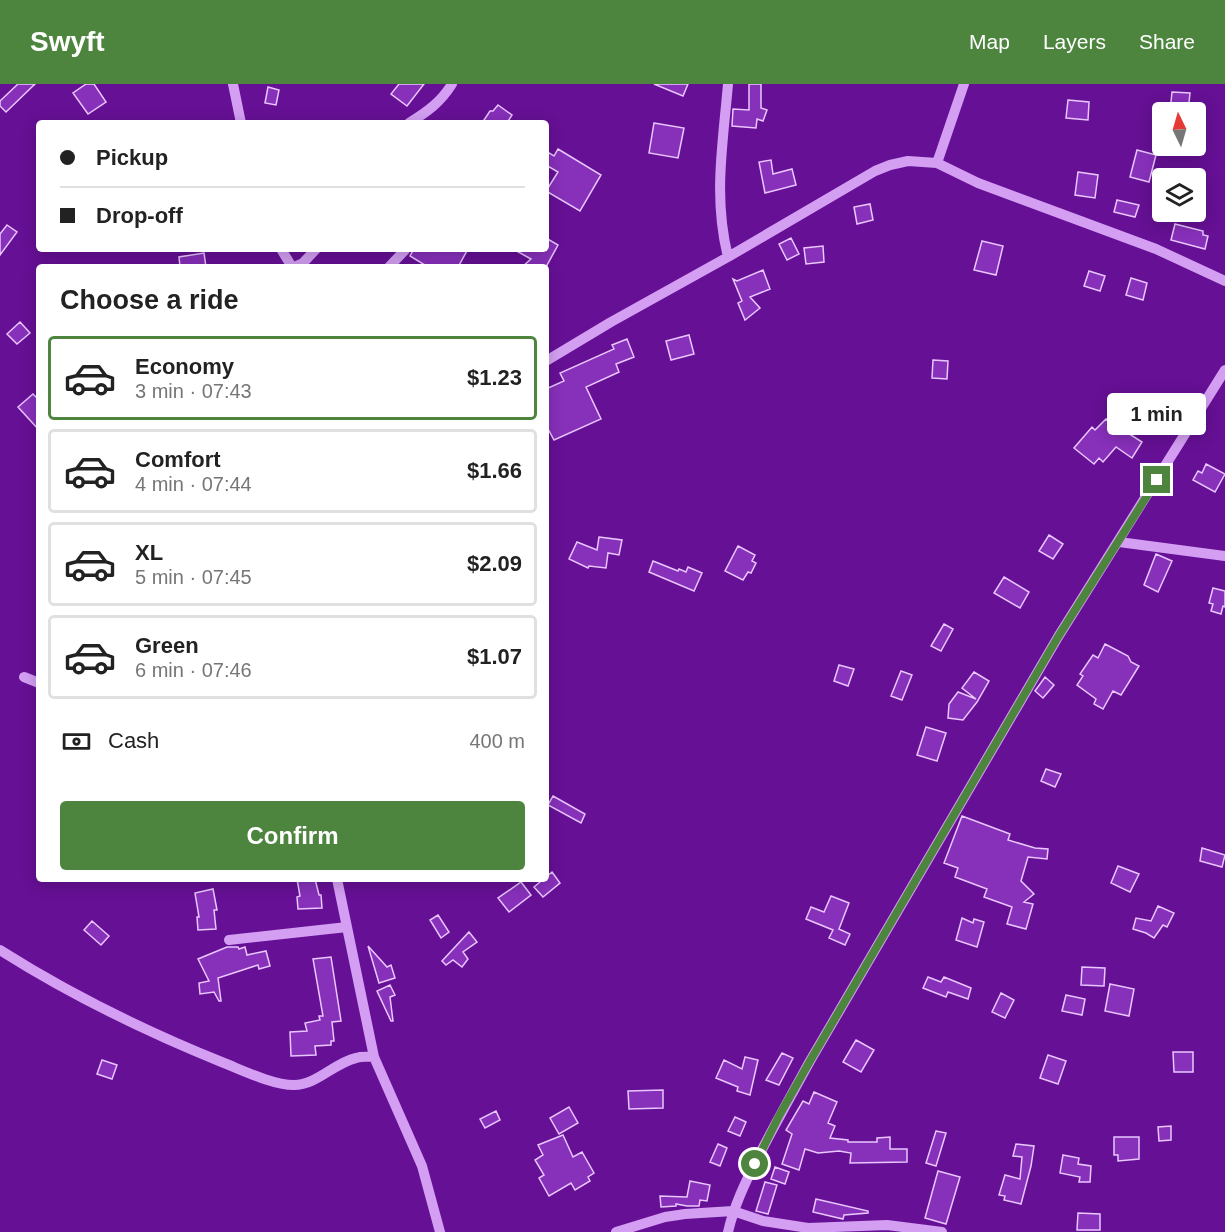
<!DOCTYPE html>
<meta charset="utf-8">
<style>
:root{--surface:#fff;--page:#f2f2f2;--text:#222;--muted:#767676;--line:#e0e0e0;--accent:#4d853e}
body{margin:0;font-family:Helvetica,sans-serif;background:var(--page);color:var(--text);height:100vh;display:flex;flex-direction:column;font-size:22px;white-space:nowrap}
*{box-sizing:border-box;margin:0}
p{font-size:20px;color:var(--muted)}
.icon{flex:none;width:33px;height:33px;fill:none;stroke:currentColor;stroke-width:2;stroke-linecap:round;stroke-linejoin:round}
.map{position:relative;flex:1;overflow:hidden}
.side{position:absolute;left:36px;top:180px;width:513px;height:618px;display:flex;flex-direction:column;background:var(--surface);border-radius:6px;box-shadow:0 3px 15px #0003}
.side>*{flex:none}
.top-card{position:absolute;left:36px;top:36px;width:513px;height:132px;border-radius:6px;box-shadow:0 3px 15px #0003;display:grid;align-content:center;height:132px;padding:0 24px;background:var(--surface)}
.needle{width:39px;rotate:355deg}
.fabs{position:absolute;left:1152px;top:18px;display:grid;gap:12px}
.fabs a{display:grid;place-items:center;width:54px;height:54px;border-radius:6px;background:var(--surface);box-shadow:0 3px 15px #0003;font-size:30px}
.end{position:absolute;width:27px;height:27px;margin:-14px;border:8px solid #4d853e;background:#fff;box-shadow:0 0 0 3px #fff}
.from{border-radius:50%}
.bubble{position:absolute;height:42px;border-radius:6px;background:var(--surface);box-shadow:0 3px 15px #0003;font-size:20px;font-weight:800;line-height:42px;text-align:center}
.top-card b{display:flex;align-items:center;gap:21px;height:57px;font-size:22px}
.top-card b+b{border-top:2px solid var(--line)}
.top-card i{width:15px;height:15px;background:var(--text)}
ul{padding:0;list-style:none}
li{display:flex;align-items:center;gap:18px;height:84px;margin:0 12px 9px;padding:0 12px;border:3px solid var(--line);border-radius:6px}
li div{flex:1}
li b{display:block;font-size:22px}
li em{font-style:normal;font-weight:800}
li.selected{border-color:var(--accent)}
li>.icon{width:54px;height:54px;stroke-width:1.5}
h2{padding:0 24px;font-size:27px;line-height:72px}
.pay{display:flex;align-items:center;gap:15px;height:66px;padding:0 24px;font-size:22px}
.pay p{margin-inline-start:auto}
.button{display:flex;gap:12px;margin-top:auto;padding:12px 24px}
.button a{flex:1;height:69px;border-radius:6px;background:var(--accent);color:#fff;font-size:24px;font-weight:800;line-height:69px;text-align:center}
header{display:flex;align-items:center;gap:36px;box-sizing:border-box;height:84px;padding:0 30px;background:var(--accent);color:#fff}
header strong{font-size:28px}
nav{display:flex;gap:33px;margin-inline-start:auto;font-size:21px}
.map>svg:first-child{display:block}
.building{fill:#8730ba;stroke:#e9c6fe;stroke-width:1.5}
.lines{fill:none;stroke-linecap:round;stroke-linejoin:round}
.minor{stroke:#d49ff3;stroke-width:10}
.route{stroke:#4d853e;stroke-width:8}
</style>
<header>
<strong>Swyft</strong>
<nav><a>Map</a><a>Layers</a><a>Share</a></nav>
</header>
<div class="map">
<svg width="1225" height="1148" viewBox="0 0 1225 1148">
<rect width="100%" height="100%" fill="#661095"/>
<path class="building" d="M18 0H35L6 28 0 22V17Z
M86 0H94L106 18 88 30 73 9Z
M399 0H424L407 22 391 10Z
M654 0H688L683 12Z
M749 0H761V24L767 26 763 37 757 35 756 44 732 42 733 25 749 26Z
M268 3 279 6 276 21 265 19Z
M1172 8 1190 9 1188 28H1170Z
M1068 16 1089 18 1088 36 1066 34Z
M498 21 512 31 507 39H482L490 27H493Z
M654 39 684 44 678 74 649 69Z
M558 65 601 91 580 127 546 107 558 88 546 81V67L554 72Z
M1137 66 1156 71 1149 98 1130 93Z
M771 76 773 90 792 85 796 101 765 109 759 78Z
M1078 88 1098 91 1095 114 1075 111Z
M1117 116 1139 121 1135 133 1114 128Z
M870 120 873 136 857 140 854 123Z
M1175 140 1203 147V151L1208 152 1205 165 1171 156Z
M7 141 17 148 0 171V150Z
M546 154 558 161 546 183H522L531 175 513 165H546Z
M791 154 799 170 787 176 779 160Z
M982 157 1003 162 996 191 974 186Z
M823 162 824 178 806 180 804 164Z
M414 165H468L458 183H428L410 172Z
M204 169 206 183H180L179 173Z
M763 186 770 205 750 213 760 224 745 236 738 219 742 217 733 195 737 197Z
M1089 187 1105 192 1100 207 1084 202Z
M1131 194 1147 199 1143 216 1126 211Z
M20 238 30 249 17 260 7 250Z
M689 251 694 270 671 276 666 257Z
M627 255 634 273 616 280 619 288 586 303 601 335 554 356 546 341V305L564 297 560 289 614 265 612 261Z
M933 276 948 277 947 295 932 294Z
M33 310 39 316V346L18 323Z
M1106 335 1142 358 1132 374 1116 363 1103 378 1099 374 1094 380 1074 364 1092 343 1095 346Z
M1206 380 1225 390 1215 408 1193 396 1198 387 1202 389Z
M1049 451 1063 460 1053 475 1039 467Z
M599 453 622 456 619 471 608 469 606 484 589 482 588 484 569 475 577 458 597 466Z
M738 462 755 471 752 477 756 479 751 489 748 488 743 496 725 487Z
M1156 470 1172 477 1158 508 1144 501Z
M653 477 678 487 679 485 686 488 688 483 702 489 694 507 649 488Z
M1004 493 1029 508 1020 524 994 509Z
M1213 504 1225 507V523L1223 522 1221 530 1211 527 1213 520 1209 519Z
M944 540 953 545 941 567 931 562Z
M1105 560 1128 572 1131 578 1139 582 1121 611 1113 607 1103 625 1094 620 1096 615 1077 601 1083 592 1080 590 1093 571 1098 574Z
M839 581 854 585 848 602 834 597Z
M901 587 912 591 902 616 891 612Z
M974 588 989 597 977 618 963 636 948 634 949 620 958 608 976 615 962 604Z
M1045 593 1054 601 1043 614 1035 607Z
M926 643 946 649 937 677 917 671Z
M1046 685 1061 690 1055 703 1041 697Z
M553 712 585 730 581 739 548 721Z
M962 732 1010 750 1008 756 1035 764 1048 765 1047 775 1028 773 1021 797 1034 810 1024 818 1033 820 1026 845 1007 840 1012 823 984 813 987 805 955 793 958 784 944 779Z
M1202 764 1225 771 1222 783 1200 777Z
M1118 782 1139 790 1130 808 1111 799Z
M552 788 560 799 543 813 534 803Z
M297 795H315L319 811H321L322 824 298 825 297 813 300 812Z
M521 798 531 811 509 828 498 814Z
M213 805 217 826H214L216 845 198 846 197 833H199L195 809Z
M831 812 849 819 839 845 850 850 845 861 829 854 833 846 806 835 811 823 824 828Z
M1158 822 1174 829 1167 843 1163 841 1154 854 1146 849 1133 845 1136 834 1151 837Z
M438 831 449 848 441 854 430 836Z
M962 834 973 839 974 835 984 838 977 863 956 856Z
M92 837 109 852 101 861 84 846Z
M469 848 477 858 463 868 468 875 462 883 453 876 446 881 442 877Z
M368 862 387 883 391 881 395 894 379 899Z
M227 863H238L239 865 245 863 247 871 266 867 270 882 259 885 258 881 218 894 221 917H219L214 908 200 910 199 899 209 897 198 875Z
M331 873 341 937 332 938 334 957H331V961L315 962 316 971 291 972 290 948 307 947 305 939 320 936 319 932H323L313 875Z
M1082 883 1105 884 1104 902 1081 901Z
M928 893 941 898 944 893 971 904 968 915 948 908 946 913 923 904Z
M1110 900 1134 905 1129 932 1105 927Z
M390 901 395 911 390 913 393 937H391L377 907Z
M1001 909 1014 916 1005 934 992 928Z
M1066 911 1085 915 1082 931 1062 927Z
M856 956 874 966 861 988 843 978Z
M1173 968H1193V988H1174Z
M782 969 793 974 779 1001 766 996Z
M1048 971 1066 977 1058 1000 1040 994Z
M745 973 758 976 750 1011 737 1007 738 1003 716 994 724 976 742 985Z
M102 976 117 981 112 995 97 990Z
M663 1006V1024L629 1025 628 1007Z
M814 1008 837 1018 828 1039 835 1042 830 1054 848 1056V1058H877V1054L890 1053V1065H907V1078L850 1079 851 1069 839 1067 818 1069 805 1065 799 1086 782 1080 792 1050 786 1046 803 1017 809 1020Z
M569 1023 578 1039 559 1050 550 1034Z
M496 1027 500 1036 485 1044 480 1035Z
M735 1033 746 1038 740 1052 728 1047Z
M1171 1042V1056L1159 1057 1158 1043Z
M936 1047 946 1049 936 1082 926 1079Z
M563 1051 573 1073 582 1068 594 1089 588 1093 590 1097 575 1106 571 1099 549 1112 539 1094 544 1091 535 1076 543 1071 538 1061Z
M1114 1053H1139V1075L1118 1077V1071H1114Z
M718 1060 727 1064 720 1082 710 1078Z
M1016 1060 1034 1062 1031 1082 1021 1120 1004 1116 1005 1112 999 1111 1005 1091 1020 1095 1022 1073 1013 1072Z
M1063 1071 1079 1074 1078 1080 1091 1082 1090 1098H1079L1080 1093 1060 1089Z
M775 1083 789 1088 785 1100 771 1095Z
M938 1087 960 1093 946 1140 925 1134Z
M690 1097 710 1101 707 1117 700 1116 699 1122H687L676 1120V1122L661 1123 660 1112 687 1113Z
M765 1098 777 1101 768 1130 756 1127Z
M816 1115 868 1127V1129L844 1131 843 1135 813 1128Z
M1078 1129 1100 1130V1146H1077Z"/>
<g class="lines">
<path class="minor" d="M233 0 241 39
M409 39C427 28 441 18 452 0
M937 79 964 0
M281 165 292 183
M728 173C713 113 723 60 728 0
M294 183 303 179 316 165
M389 183 405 166
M546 277 611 238 728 173 875 87 890 81 908 77 937 79 978 99 1156 165 1225 197
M1119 458 1225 472
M24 593 39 599
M337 795 374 973 422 1082 440 1148
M229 856 347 843
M0 866C71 911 147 948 224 979 244 987 273 1001 294 1001 317 1001 334 979 356 974 362 972 368 973 374 973
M616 1148 665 1133 685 1130 733 1127 763 1137 808 1144 887 1141 942 1148
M728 1148C734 1122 745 1099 757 1075 774 1042 792 1010 810 977L1058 553 1225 286"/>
</g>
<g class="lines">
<path class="route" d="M755 1080 779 1032 810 977 1058 553 1157 396"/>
</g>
</svg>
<div class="fabs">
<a><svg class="needle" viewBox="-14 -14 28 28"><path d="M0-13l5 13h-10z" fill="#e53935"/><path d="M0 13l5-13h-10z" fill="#767676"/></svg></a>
<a><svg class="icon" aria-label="layers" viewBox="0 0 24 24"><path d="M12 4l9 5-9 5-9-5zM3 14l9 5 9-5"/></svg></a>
</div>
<i class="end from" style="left:755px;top:1080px"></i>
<i class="end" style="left:1157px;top:396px"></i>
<div class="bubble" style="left:1107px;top:309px;width:99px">1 min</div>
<div class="top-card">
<b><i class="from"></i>Pickup</b>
<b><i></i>Drop-off</b>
</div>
<section class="side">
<h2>Choose a ride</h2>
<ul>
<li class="selected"><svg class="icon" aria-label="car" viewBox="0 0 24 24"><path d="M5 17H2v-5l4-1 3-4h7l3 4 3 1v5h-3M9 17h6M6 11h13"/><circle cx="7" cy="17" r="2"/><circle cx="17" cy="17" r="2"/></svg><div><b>Economy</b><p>3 min · 07:43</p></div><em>$1.23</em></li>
<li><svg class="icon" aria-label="car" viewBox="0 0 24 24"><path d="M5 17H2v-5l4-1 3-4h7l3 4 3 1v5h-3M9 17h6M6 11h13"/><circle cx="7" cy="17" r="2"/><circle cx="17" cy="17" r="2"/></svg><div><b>Comfort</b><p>4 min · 07:44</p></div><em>$1.66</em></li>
<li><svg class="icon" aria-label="car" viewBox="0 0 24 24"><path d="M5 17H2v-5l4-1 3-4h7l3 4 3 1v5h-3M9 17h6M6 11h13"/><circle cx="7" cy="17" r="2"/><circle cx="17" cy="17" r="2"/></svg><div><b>XL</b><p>5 min · 07:45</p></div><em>$2.09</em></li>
<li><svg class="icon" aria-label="car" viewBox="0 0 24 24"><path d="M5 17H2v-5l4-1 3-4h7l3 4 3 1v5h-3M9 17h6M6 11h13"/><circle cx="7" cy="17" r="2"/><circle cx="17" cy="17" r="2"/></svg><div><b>Green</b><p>6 min · 07:46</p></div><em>$1.07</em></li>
</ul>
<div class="pay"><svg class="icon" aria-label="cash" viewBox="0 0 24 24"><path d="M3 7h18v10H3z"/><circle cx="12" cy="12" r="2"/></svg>Cash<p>400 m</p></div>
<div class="button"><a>Confirm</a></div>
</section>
</div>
